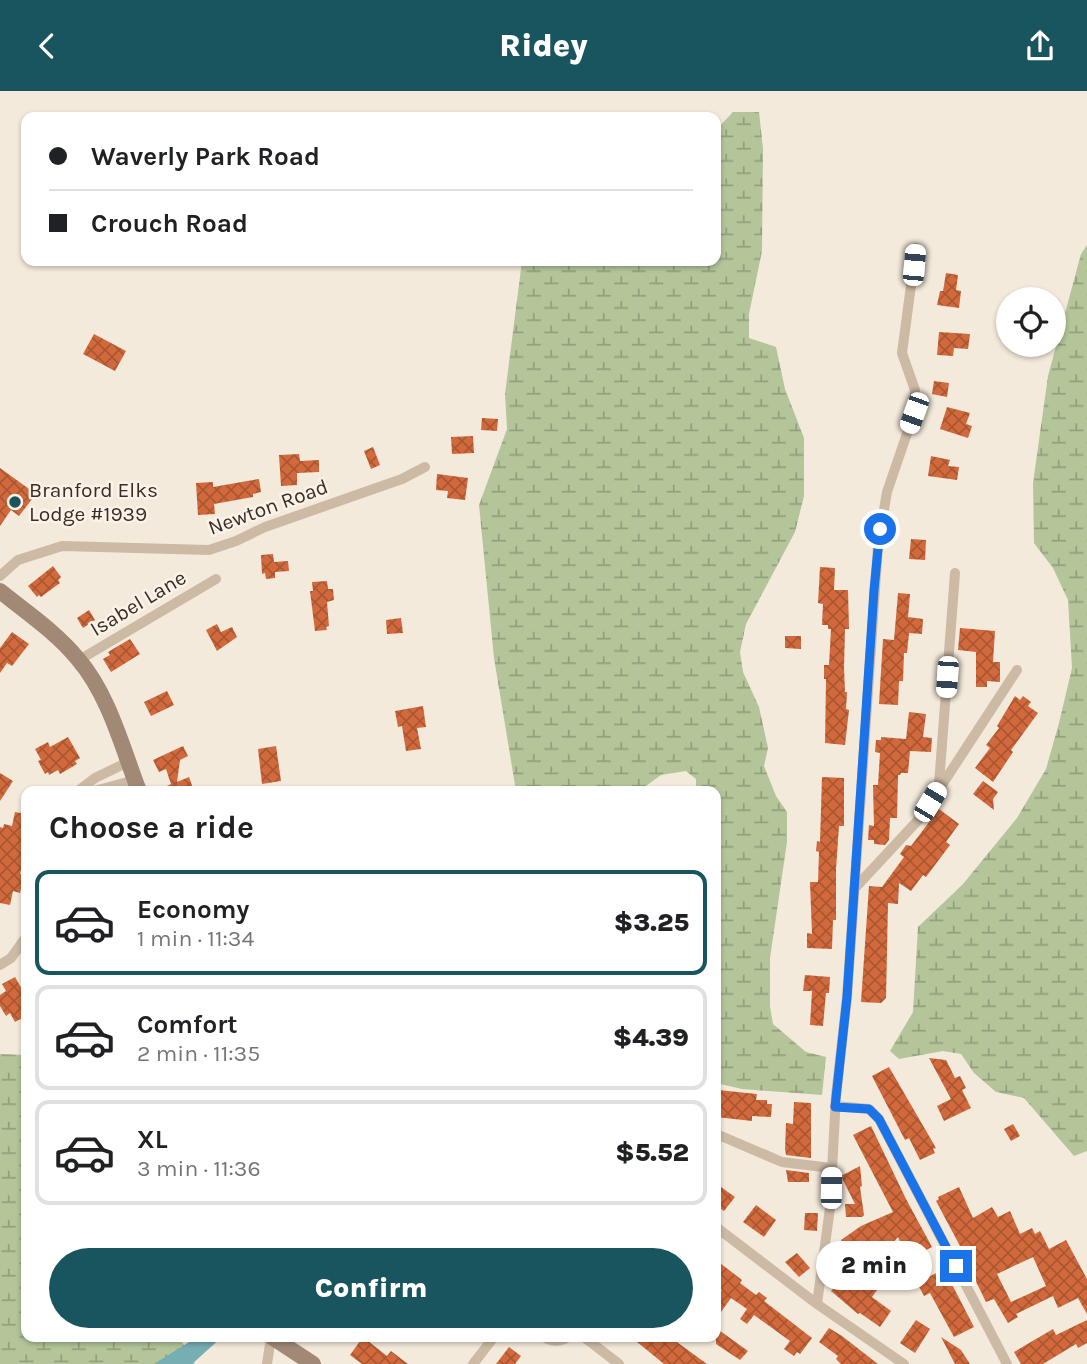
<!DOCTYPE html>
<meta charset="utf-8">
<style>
:root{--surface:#fff;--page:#f6f6f6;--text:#202124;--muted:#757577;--line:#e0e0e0;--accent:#19555e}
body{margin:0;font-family:Karla,sans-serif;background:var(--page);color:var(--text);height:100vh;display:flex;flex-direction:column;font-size:26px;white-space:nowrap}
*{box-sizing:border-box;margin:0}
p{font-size:23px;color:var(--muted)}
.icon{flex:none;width:38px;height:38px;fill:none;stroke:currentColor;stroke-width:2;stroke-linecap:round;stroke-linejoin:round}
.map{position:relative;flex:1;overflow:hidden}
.side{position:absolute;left:21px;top:695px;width:700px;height:556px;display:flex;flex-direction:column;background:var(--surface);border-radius:14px;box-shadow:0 2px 5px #0004}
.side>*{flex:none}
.hud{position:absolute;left:21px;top:21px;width:700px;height:154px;border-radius:14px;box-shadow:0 2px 5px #0004;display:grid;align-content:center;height:154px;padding:0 28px;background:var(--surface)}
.fabs{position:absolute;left:996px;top:196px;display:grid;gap:14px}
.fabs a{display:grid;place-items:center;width:70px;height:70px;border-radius:50%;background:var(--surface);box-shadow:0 2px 5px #0004;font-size:35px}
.end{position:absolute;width:32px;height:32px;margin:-16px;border:9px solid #1a73e8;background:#fff;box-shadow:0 0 0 4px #fff}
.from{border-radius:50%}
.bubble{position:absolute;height:49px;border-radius:24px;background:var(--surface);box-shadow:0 2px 5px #0004;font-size:23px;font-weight:800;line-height:49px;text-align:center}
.car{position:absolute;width:21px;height:42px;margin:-21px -10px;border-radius:9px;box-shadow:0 0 5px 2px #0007;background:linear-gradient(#fff 24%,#345 0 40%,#fff 0 76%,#345 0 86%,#fff 0)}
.hud b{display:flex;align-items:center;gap:24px;height:66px;font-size:26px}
.hud b+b{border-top:2px solid var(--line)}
.hud i{width:18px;height:18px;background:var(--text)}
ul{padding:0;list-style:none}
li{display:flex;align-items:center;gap:21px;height:105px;margin:0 14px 10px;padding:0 14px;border:4px solid var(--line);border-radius:14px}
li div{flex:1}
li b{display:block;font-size:26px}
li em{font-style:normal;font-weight:800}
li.current{border-color:var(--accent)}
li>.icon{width:63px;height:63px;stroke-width:1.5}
h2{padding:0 28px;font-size:32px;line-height:84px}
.action{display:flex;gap:14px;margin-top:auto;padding:14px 28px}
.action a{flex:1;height:80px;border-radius:42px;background:var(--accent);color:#fff;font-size:28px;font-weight:800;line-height:80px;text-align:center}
header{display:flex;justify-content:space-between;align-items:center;height:91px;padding:0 28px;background:var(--accent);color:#fff;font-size:32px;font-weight:800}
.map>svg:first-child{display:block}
.wetland{fill:url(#wetland-marsh)}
.water{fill:#77aeb4}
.building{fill:url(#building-cross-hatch);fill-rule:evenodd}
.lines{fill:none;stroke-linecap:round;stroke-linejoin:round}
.minor{stroke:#cdbaa5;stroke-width:10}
.secondary{stroke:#a18976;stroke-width:16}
.route{stroke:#1a73e8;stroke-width:9}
.poi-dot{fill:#19555e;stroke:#fbf3e8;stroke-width:2.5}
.labels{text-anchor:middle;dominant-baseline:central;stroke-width:5;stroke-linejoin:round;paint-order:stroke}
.poi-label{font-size:21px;fill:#392e27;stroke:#fbf3e8;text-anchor:start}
.street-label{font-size:21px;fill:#392e27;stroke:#fbf3e8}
</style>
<header><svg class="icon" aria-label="back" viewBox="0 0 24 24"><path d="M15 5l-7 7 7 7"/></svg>Ridey<svg class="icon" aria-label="share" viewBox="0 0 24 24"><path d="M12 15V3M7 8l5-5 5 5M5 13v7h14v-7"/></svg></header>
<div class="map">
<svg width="1087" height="1273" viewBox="0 0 1087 1273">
<defs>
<pattern id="wetland-marsh" width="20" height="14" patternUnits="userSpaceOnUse" patternTransform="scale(1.75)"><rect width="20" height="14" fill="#b3c599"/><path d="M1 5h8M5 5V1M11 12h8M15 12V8" fill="none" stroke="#93a07d"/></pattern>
<pattern id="building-cross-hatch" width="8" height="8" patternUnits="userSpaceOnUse" patternTransform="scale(1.75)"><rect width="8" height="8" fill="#d1693c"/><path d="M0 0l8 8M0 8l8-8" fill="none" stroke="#ab5732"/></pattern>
</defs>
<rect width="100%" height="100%" fill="#f4eadb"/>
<path class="wetland" d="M733 21H759L763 58 762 160 749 223V247L776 256 785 298 804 347V405L795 441 746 533 740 561 743 581 759 616 768 657 764 675 776 705 787 721V751L770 867V916L773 933 806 961 826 966 822 1004 742 998 716 992V700H696V688L686 680 661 684 639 700H516L494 567 479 414 507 338 505 303 522 170H716V43L717 38Z
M1087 154V1060L1074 1065 1024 1007 996 1001 974 982 961 963 943 960 899 968 890 960 913 921 918 836 963 793 1017 727 1046 678 1059 632 1072 577 1068 509 1053 477 1034 452 1033 392 1048 285 1081 163Z
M0 963 26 964V1246H179L195 1273H0Z"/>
<path class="water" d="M197 1246H222L192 1273H154Z"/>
<path class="building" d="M946 182 958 184 956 199 961 200 959 217 937 214 940 200H943Z
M939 241 970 243 968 258 954 257 953 265 937 264Z
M94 243 126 260 115 280 83 263Z
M934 290 949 292 947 306 932 303Z
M947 316 970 322 966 333 972 335 968 347 940 338Z
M482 327 498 328 497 340 481 339Z
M473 345 474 362 452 363 451 346Z
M373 356 380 374 371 378 364 360Z
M299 363 300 370 319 369V381L297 382V394L281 395 279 364Z
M931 365 950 369 948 375 959 376 957 389 928 385Z
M0 377 36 403 19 425 11 419 0 435Z
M437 383 468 387 465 409 447 407 448 400 436 399Z
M259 388 261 401 253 403V406L214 413 215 423 198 424 196 392 213 391V396Z
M911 448 926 449 925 469 909 468Z
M273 463 274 471 288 470 289 480 275 481V487L266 488 265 482 262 483 261 464Z
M53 475 61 486 58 489 60 492 41 506 39 504 37 506 28 495Z
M820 476 835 477 834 499H848L849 538H845L844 577 845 601H847L846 618 849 619 845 654 825 652 826 588H824V574H829L831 538H828V534H822L823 513 818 512Z
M327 490 328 498H333L334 509 327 511 329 535 326 536 327 539 315 540 310 500H313L312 491Z
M898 502 910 503 908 526 923 528 922 543 909 542 907 562H904L903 590H899L898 614 879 613 883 548 894 549Z
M89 519 95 529 83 537 77 527Z
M401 527 403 542 387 543 386 529Z
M217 533 221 541 232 536 237 546 217 560 206 539Z
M960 537 995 540 993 571H1000V591L987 590V596H976V561L958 559Z
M12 541 29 553 12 575 7 572 0 582V557Z
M785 545H801V558L785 557Z
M130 548 140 563 111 581 103 568 110 564 108 561Z
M167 600 174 614 151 625 144 611Z
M1015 605 1020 609 1023 605 1031 611 1028 615 1038 622 1011 659 1013 661 993 691 975 677 990 657 986 654 999 637 997 635Z
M423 615 426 636 417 637 421 658 406 660 402 635 398 636 395 620Z
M909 621 926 623 923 646 932 647 931 661 910 660 908 682H901L900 684H898L897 727H890L889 749 885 754 874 753V749H868L869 734 874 735 873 694H878L880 662 875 661 876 649H881V646L906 648Z
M68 646 80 667 75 670 77 673 60 683 58 679 49 684 48 681 45 683 38 670 41 669 35 658 48 651 50 656Z
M183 655 188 665 180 669 177 691 189 686 194 700H156L171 693 166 678 159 681 153 669Z
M276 655 281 690 262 693 258 658Z
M0 682 13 690 0 710Z
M822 686 844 687V735H839L836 778V829H833L832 858 807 857V842L812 843 810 791H818L819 761 816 760 817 750 820 751Z
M983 690 998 701 993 708 994 719 973 703Z
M939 718 959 733 946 751 950 754 926 786 923 784 911 800 899 792 898 813 888 812 886 907 881 912 861 911 869 795 882 796 904 766 900 763 906 754 911 755Z
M15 721 26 723V757L20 783 24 784 20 802 13 800 10 814 0 812V736L3 737 4 733 12 735Z
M805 884 830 886 829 902H826L823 935 810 934 812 900H803Z
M15 886 26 905V925L15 931 10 922 6 925 0 915V904L6 900 2 893Z
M929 967 946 969 955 987 960 985 966 997 962 999 971 1017 944 1030 937 1015 951 1008Z
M889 976 936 1057 933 1058 935 1062 920 1069 909 1047 905 1049 872 985Z
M718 999 757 1003 756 1009H767V1013H772L771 1026 752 1025V1030L716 1026Z
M794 1011 811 1012V1067L786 1064 785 1058 786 1032 793 1033Z
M1013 1033 1020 1045 1011 1050 1004 1038Z
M871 1035 906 1108 932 1156 908 1168 898 1146 876 1170 860 1154 850 1161 841 1149 861 1135 893 1121 853 1044Z
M860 1075 862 1095 860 1096 864 1124 862 1126H846L845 1113H855L841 1085Z
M786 1079 809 1082V1091H788Z
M721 1096 735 1106 724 1120 716 1114V1102Z
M959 1096 973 1127 992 1116 998 1126 1010 1120 1020 1143 1032 1137 1035 1143 1040 1140 1049 1158 1066 1149 1087 1188V1223L1078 1207 1058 1217 1053 1205 1016 1223 1018 1226 1008 1232 994 1208 986 1211 959 1156 960 1155 936 1110 939 1108 938 1106ZM1033 1166 1046 1195 1011 1211 997 1183Z
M756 1114 776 1129 764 1146 743 1131Z
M805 1122H818L817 1140 804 1139Z
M797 1162 810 1177 799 1186 785 1171Z
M716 1169 742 1189 740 1192 756 1204 759 1201 767 1207 764 1210 812 1247 800 1263 797 1261 794 1265 784 1258 790 1250 754 1224 747 1233 740 1228 747 1218 731 1207 716 1228V1207L722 1199 716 1194Z
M850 1173 877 1195V1199L872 1206 891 1220 880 1236 860 1222 858 1223 831 1200 846 1184 842 1181Z
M914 1177 921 1189 909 1195 902 1184Z
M944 1178 974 1236 954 1246 930 1202 924 1205 917 1192Z
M916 1229 930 1238 915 1262 900 1252Z
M1087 1229V1252L1078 1257 1076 1253 1043 1273H1021L1014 1261 1053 1238 1056 1244Z
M716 1237 748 1260 740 1269 716 1253Z
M829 1237 842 1245 878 1273H841L836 1268 838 1265 819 1251Z
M363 1246 387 1265 391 1260 408 1273H362L350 1264Z
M631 1246H670L707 1273H664Z
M941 1246 961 1259 970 1273H955Z
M509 1256 521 1265 515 1273H496Z"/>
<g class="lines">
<path class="minor" d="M0 485 18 469 62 455 209 459 236 450 265 436 402 388 425 376
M79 569 216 488
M939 693 955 482
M78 700 95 687 128 671
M94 700 135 689
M854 798 921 726 1017 579
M0 874 11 867 26 846
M835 1015 869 1018 879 1028 1007 1273
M721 1045 782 1071 831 1077
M716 1136 817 1213 904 1273
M817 1213 830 1117 836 1005 847 906 878 454 887 401 914 322 915 299 902 262 916 157
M544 1246C551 1251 561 1251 568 1246
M584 1246 619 1273
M267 1273 271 1246
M473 1273 494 1246"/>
<path class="secondary" d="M0 500C26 521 56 541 78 568 109 604 122 656 139 700
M272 1246 313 1273"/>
</g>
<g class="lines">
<path class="route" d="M880 438 874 499 847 906 835 1016 869 1018 879 1028 956 1175"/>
</g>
<circle class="poi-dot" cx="15" cy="411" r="7"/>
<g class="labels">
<g class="poi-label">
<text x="29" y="399">Branford Elks<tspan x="29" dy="24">Lodge #1939</tspan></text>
</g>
<g class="street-label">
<text transform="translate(268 416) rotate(-20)">Newton Road</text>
<text transform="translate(138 512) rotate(-31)">Isabel Lane</text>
</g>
</g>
</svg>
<div class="fabs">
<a><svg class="icon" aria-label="locate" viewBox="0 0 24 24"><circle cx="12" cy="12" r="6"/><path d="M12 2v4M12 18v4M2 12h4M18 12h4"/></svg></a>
</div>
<i class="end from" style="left:880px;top:438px"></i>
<i class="end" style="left:956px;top:1175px"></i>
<div class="bubble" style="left:816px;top:1150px;width:116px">2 min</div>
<i class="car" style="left:914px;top:174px;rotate:5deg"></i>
<i class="car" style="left:914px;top:322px;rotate:200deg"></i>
<i class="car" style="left:947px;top:586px;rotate:184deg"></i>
<i class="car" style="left:930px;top:711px;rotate:31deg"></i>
<i class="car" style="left:831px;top:1097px;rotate:1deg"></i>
<div class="hud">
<b><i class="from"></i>Waverly Park Road</b>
<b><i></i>Crouch Road</b>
</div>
<section class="side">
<h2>Choose a ride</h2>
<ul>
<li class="current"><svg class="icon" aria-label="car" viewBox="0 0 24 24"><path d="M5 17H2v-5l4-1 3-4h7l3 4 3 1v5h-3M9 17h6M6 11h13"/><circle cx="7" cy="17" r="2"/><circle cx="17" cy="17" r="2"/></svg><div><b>Economy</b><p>1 min · 11:34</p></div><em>$3.25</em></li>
<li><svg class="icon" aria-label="car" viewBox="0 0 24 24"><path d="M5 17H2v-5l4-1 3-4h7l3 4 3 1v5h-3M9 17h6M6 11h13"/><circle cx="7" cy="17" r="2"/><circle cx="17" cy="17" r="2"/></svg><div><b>Comfort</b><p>2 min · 11:35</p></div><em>$4.39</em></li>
<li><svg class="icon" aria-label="car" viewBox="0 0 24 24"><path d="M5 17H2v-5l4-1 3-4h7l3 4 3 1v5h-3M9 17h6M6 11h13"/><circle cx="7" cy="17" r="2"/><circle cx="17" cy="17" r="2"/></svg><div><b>XL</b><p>3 min · 11:36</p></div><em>$5.52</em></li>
</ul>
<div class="action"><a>Confirm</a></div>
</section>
</div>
